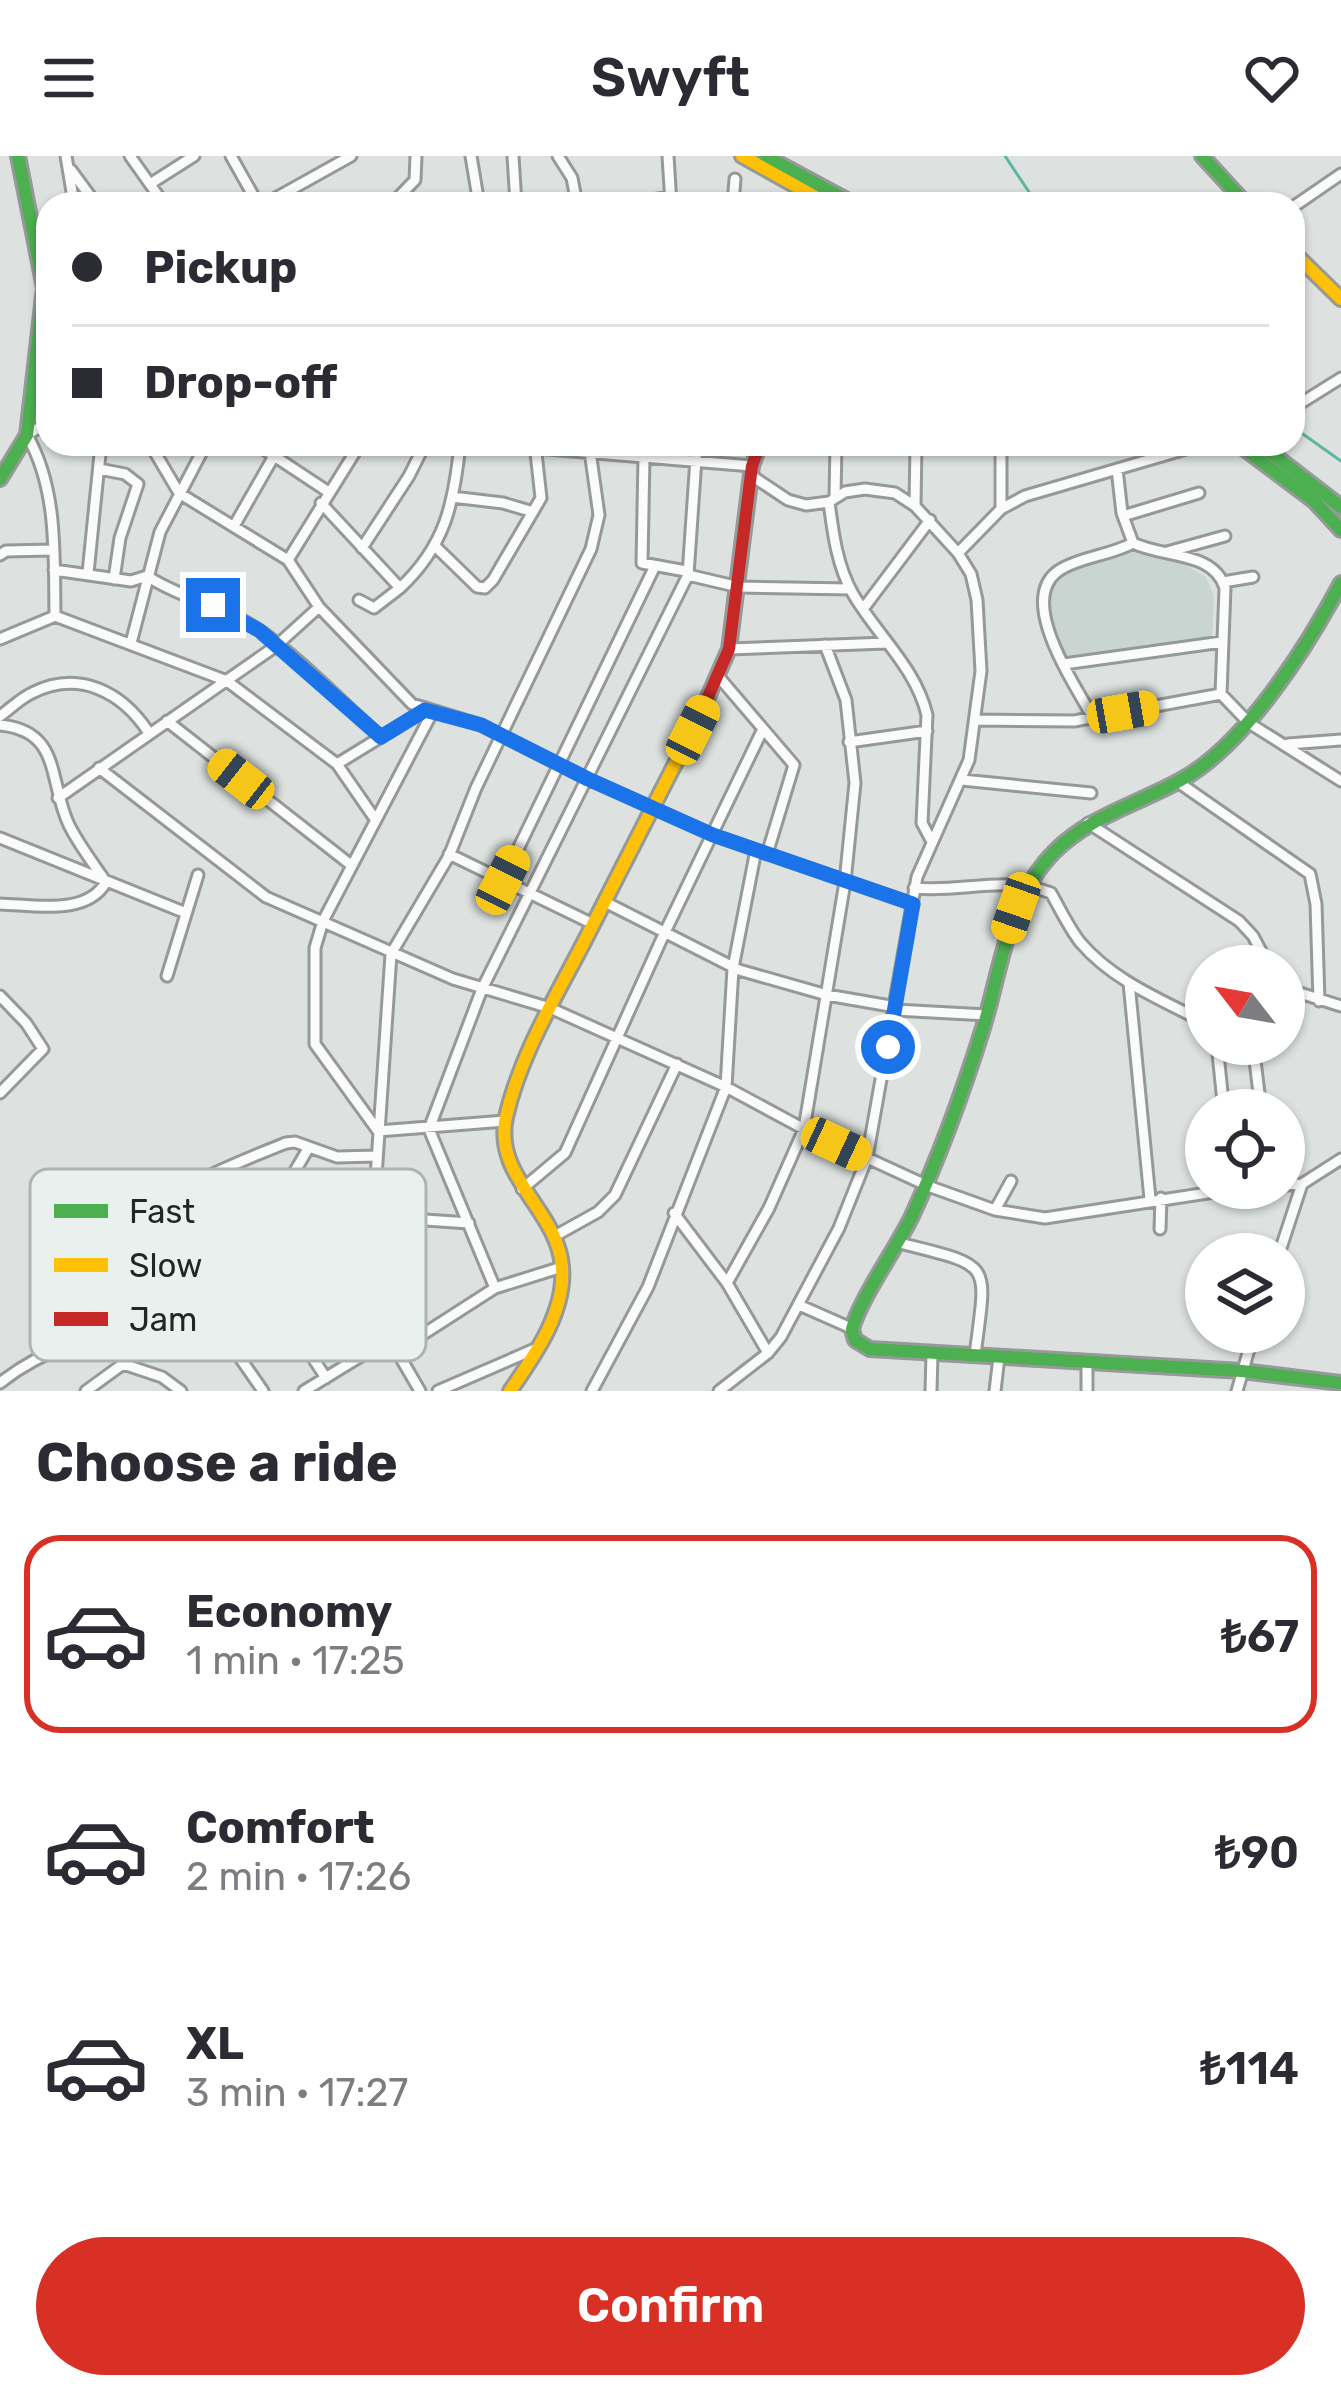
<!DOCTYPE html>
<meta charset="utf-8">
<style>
:root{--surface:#fff;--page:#f2f2f3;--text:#2b2b33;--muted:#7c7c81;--line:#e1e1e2;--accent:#d93025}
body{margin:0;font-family:Rubik,sans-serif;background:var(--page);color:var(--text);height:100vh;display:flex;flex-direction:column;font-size:45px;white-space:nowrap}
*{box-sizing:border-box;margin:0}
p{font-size:39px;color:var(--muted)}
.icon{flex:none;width:66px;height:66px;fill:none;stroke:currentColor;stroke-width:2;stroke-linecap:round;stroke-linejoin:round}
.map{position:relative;height:1235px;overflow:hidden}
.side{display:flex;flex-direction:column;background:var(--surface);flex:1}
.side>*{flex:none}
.hud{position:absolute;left:36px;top:36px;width:1269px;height:264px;border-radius:36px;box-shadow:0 3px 9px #0004;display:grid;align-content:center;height:264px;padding:0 36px;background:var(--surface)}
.needle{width:78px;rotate:301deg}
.buttons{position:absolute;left:1185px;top:789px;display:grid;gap:24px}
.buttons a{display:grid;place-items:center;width:120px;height:120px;border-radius:50%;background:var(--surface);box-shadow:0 3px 9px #0004;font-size:60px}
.end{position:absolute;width:54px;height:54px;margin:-27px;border:15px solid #1a73e8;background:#fff;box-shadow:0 0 0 6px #fff}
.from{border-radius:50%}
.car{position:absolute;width:36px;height:72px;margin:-36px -18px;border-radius:15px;box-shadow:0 0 9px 3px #0007;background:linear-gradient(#f5c518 24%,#345 0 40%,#f5c518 0 76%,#345 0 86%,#f5c518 0)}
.hud b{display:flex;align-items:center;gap:42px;height:114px;font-size:45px}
.hud b+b{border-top:3px solid var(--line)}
.hud i{width:30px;height:30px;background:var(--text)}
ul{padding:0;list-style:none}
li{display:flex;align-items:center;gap:36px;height:198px;margin:0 24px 18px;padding:0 12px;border:6px solid transparent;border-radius:36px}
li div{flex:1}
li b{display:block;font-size:45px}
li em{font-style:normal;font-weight:600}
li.selected{border-color:var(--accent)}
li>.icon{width:108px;height:108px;stroke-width:1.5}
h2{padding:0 36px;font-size:54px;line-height:144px}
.button{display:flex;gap:24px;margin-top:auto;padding:24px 36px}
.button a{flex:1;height:138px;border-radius:72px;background:var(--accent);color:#fff;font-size:48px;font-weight:600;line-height:138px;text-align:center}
header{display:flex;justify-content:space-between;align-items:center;height:156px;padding:0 36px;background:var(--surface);font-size:54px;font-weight:600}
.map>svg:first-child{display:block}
.built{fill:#c9d5d1}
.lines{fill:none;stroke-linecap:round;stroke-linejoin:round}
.stream{stroke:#5cb7a2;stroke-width:3}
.street-casing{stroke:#959997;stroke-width:15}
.fast-casing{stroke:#959997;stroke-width:18}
.slow-casing{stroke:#959997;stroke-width:18}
.jam-casing{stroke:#959997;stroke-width:18}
.street{stroke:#fafbfa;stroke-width:9}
.fast{stroke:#4caf50;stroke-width:12}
.slow{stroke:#ffc107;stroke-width:12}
.jam{stroke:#c62828;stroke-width:12}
.route{stroke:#1a73e8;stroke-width:15}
.key{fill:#e8f1ee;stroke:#adb4b2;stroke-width:3}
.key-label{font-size:33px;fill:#232625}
</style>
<header><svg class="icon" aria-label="menu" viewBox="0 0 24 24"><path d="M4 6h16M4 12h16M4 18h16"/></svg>Swyft<svg class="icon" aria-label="heart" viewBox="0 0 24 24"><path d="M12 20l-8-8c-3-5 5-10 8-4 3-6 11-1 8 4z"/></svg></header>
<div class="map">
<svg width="1341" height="1235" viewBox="0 0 1341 1235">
<rect width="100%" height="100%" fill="#dde2e0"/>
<path class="built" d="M1136 393 1170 401 1206 421 1214 440 1212 481 1064 501 1045 454 1050 427 1070 412Z"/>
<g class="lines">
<path class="stream" d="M1005 0 1037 48
M1293 271 1341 305"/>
<defs>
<path id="street" d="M66 0 74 48
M130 0 164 48
M231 0 258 48
M471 0 479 48
M513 0 516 48
M558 0 572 22 577 48
M668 0 671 48
M71 14 96 48
M150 28 194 0
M265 48 351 0
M392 48 415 24 416 0
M628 48 670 41
M733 48 735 23
M1293 51 1341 18
M1293 252 1341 222
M48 266 27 279C58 334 54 398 55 460
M150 288 179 337 288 404 319 451 412 548 481 569 588 623 713 679 913 748
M256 288 327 335
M487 288 752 310
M1001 288V353
M644 300 642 407 686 415
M99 313 125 318 138 328 120 382 114 423
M1117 313 1122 357 1133 387C1163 402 1214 395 1225 432L1221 538 1249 567 1341 625
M452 341 503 347 530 355
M835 341 836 288
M829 346C833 377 837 410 853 438 877 479 916 512 927 559L922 667 931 684
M321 347 400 432C445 390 454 348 460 288
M915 350 916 288
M1123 360 1199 337
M234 370 274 300 276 288
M436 391 477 431 485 432 493 424 541 342 535 288
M362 392 409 320 425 288
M1167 396 1225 380
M958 397 1001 353 1025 340 1203 288
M0 399 6 395 53 394
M288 404 360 288
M54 414 131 425 147 420C182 443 224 450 259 474 302 504 341 546 381 581
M88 417 101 288
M688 419 739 431 850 433
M1223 426 1253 421
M359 444 374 452 400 432
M863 453 930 364
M0 483 55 460 227 525 337 608 375 663
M131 487 160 376 206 288
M729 493 886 487
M1064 508 1222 486
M718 520 794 609 767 698
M432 557 323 765 315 792V888L378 975 505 965
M0 560C10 553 21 542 32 537 80 513 123 537 149 577
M1093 562C1075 528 1012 439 1063 412 1085 400 1111 399 1133 387
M977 564 1074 565 1221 538
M167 565 351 709
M0 569C62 575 48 625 69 669 79 689 93 707 106 726 87 760 34 749 0 748
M849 586 927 575
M1288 588 1341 584
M337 608 425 554
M99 612 266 741 453 823 550 852 726 931 804 973 928 1030 995 1054 1045 1062 1240 1032
M962 624 1091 637
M1178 626 1310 718 1316 748 1319 845
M58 642 276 490 319 451
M1088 667 1239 765 1253 780 1269 810
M0 682 186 757
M449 698 593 768
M503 724 655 410
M914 732C963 737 1004 719 1051 737 1060 753 1069 772 1080 786 1113 825 1162 844 1206 867
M605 746 739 814 827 839 896 851
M167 820 198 719
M1129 827 1150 1043
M1284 832 1341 850
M0 840 26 867 43 893 0 937
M895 854 987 859
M1217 888 1223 946
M1253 888 1261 954
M1284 1029 1302 1028 1341 1003
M522 1033 565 997 664 778 763 573
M995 1054 1011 1025
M674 1057 727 1127 768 1197
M352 1059 469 1067
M1160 1073 1161 1042
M553 1081 598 1056 615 1039 677 908
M331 1082 420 1235
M900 1087C994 1111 987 1104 975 1199
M1279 1098 1302 1028
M159 1104 261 1064 271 1056 309 991
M727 1127 769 1052 804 973 845 726 855 627 846 544 825 489
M265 1129 326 1222
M495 1132 429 973 482 833 688 419 697 288
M799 1149 851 1172
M211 1160 263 1235
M197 1162C182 1139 139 1089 147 1062 153 1039 261 997 286 987L295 986 337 1001 377 1000
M397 1195 495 1132 562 1111
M0 1227C45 1191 98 1177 154 1168 171 1166 191 1165 209 1160 259 1146 354 1068 376 1021L391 798 449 700 476 632 591 393 599 359 589 288
M86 1235 123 1208 162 1221 181 1235
M304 1235 389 1183
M438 1235 535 1193
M592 1235 648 1131 726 931 733 812 756 694
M719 1235 768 1197 781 1181 839 1072 867 1002 917 721 969 604 981 515 977 444 971 418 958 397 915 350 895 337 865 333 845 336 829 346 806 349 788 344 752 320
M931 1235 932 1198
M995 1235 999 1201
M1087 1235V1208
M1237 1235 1254 1176"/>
<path id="fast" d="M765 0 854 48
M1202 0 1246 48
M1238 288 1314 345 1341 374
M1260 288 1341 351
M0 323 27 279 44 132 18 0
M1341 427C1307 491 1245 589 1181 624 1138 648 1090 660 1054 696 1007 744 1002 810 983 872 963 936 940 999 912 1060 896 1093 860 1143 852 1173L855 1184 870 1193 1242 1215 1341 1227"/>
<path id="slow" d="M742 0 828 48
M1293 96 1341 143
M510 1235C534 1200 566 1156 562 1111 558 1054 493 1022 506 961 520 900 555 842 584 786 623 711 661 635 700 559"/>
<path id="jam" d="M700 559 729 493 752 310 760 288"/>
</defs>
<use href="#street" class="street-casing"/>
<use href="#fast" class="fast-casing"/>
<use href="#slow" class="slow-casing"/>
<use href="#jam" class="jam-casing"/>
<use href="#street" class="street"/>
<use href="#fast" class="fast"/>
<use href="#slow" class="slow"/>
<use href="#jam" class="jam"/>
</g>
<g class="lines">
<path class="route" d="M213 449 260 475 381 581 425 554 481 569 588 623 713 679 913 748 888 891"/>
</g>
<rect x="30" y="1013" width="396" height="192" rx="18" class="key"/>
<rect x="54" y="1048" width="54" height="14" fill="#4caf50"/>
<rect x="54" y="1102" width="54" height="14" fill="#ffc107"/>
<rect x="54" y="1156" width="54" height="14" fill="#c62828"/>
<g class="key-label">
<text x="129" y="1067">Fast</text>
<text x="129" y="1121">Slow</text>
<text x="129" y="1175">Jam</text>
</g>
</svg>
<div class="buttons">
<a><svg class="needle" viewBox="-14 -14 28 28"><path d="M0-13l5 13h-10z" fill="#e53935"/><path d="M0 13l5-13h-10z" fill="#7c7c81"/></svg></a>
<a><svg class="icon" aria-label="locate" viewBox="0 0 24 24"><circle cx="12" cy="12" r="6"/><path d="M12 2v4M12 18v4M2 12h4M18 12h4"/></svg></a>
<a><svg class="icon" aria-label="layers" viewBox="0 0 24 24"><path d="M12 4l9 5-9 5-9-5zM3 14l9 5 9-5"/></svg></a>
</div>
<i class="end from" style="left:888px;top:891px"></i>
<i class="end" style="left:213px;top:449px"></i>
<i class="car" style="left:1123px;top:556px;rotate:80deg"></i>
<i class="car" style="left:693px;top:574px;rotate:27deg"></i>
<i class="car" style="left:241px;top:623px;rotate:308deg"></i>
<i class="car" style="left:503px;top:724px;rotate:27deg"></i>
<i class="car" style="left:1016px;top:752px;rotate:199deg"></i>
<i class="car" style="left:836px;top:988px;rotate:115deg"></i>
<div class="hud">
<b><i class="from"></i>Pickup</b>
<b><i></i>Drop-off</b>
</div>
</div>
<section class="side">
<h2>Choose a ride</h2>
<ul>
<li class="selected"><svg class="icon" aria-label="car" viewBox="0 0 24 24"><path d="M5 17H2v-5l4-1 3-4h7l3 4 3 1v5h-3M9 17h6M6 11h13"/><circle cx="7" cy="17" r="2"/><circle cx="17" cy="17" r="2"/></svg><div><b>Economy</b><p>1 min · 17:25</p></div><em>₺67</em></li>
<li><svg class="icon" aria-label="car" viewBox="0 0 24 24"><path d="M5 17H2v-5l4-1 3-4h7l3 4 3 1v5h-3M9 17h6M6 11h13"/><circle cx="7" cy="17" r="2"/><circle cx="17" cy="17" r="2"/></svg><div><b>Comfort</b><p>2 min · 17:26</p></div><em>₺90</em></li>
<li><svg class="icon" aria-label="car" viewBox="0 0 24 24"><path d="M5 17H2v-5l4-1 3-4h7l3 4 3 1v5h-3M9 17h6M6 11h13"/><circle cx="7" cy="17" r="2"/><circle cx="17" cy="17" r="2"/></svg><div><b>XL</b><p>3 min · 17:27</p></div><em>₺114</em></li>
</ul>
<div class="button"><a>Confirm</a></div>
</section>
